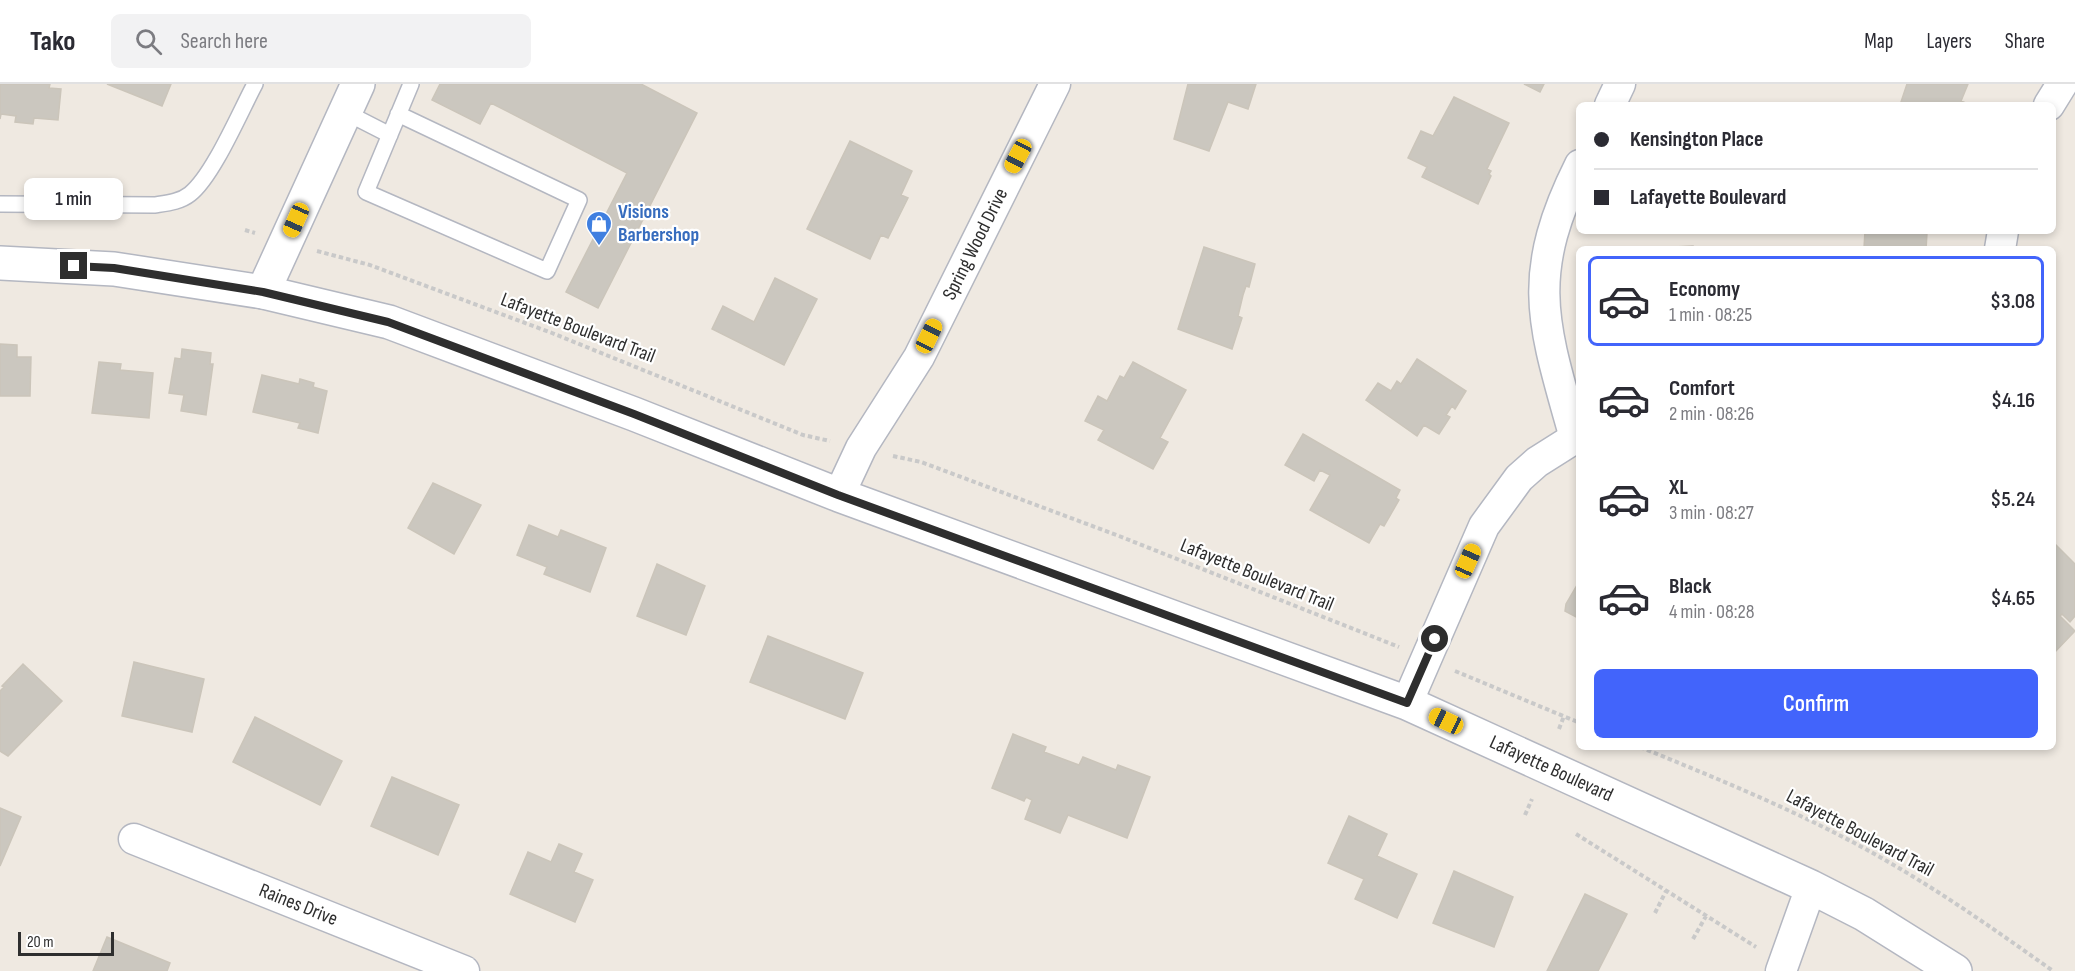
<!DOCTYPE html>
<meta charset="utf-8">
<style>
:root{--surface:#fff;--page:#f2f2f3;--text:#2b2b33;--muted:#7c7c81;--line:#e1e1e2;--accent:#4264fb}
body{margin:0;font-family:"Sofia Sans Condensed",sans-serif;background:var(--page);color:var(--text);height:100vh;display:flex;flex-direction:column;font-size:22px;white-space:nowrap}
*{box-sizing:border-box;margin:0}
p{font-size:20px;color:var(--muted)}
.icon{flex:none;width:33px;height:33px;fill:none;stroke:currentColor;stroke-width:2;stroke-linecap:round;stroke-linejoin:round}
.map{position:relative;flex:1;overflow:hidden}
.sheet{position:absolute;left:1576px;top:162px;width:480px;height:504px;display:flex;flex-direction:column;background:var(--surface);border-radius:9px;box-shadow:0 3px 9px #0003}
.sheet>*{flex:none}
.guide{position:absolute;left:1576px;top:18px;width:480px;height:132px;border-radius:9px;box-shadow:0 3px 9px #0003;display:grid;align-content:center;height:132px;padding:0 18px;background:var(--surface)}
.scale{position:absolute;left:18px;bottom:15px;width:96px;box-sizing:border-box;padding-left:6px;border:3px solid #2e2e2e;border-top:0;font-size:16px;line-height:21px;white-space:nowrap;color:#2e2e2e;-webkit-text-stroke:4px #fff;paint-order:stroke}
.end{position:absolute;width:27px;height:27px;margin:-14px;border:8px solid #2e2e2e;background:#fff;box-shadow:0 0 0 3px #fff}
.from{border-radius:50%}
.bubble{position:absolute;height:42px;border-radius:9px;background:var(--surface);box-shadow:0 3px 9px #0003;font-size:20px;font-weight:600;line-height:42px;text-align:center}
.car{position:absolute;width:18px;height:36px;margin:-18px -9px;border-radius:8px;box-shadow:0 0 4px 2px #0007;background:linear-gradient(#f5c518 24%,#345 0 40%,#f5c518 0 76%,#345 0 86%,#f5c518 0)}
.guide b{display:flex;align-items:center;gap:21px;height:57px;font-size:22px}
.guide b+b{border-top:2px solid var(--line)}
.guide i{width:15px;height:15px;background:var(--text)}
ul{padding:10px 0 0;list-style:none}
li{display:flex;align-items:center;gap:18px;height:90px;margin:0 12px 9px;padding:0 6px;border:3px solid transparent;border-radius:9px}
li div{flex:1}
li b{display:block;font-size:22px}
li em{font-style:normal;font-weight:600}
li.selected{border-color:var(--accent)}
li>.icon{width:54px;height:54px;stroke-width:1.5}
.cta{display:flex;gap:12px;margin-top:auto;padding:12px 18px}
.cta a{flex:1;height:69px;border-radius:9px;background:var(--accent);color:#fff;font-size:24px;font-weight:600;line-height:69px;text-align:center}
header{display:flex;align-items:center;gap:36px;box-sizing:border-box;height:84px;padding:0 30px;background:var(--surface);border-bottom:2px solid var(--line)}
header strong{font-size:28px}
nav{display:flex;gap:33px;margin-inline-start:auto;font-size:21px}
.search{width:420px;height:54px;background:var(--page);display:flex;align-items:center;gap:15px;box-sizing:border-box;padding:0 21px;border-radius:9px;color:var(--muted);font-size:22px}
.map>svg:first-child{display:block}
.building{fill:#cbc7bf;stroke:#cbc5ba;stroke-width:1.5}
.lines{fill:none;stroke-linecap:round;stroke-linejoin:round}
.service-casing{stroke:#b4b7c1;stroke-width:18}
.minor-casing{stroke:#b4b7c1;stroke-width:33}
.tertiary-casing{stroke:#b4b7c1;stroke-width:36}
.secondary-casing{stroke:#b4b7c1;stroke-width:36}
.path{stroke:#c9c9c9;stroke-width:4;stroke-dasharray:4.5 3;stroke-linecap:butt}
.service{stroke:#fff;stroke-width:15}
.minor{stroke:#fff;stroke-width:30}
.tertiary{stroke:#fff;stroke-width:33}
.secondary{stroke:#fff;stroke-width:33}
.route{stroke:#2e2e2e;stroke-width:8}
.labels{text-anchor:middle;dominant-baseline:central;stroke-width:4.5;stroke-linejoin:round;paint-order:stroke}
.shop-label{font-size:20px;font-weight:bold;fill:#366cbe;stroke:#fff;text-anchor:start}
.street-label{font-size:20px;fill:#2e2e2e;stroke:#fff}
</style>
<header>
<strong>Tako</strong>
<div class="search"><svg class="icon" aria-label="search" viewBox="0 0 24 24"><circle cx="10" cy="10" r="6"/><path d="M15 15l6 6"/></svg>Search here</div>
<nav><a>Map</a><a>Layers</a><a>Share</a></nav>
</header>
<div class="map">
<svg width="2075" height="887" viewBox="0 0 2075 887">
<rect width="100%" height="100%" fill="#efe9e1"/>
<path class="building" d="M0 0H50L49 4 61 5 58 36 34 34 33 40 15 38 16 32 1 30 0 35Z
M107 0H171L162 22Z
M440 0H641L697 29 598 224 566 208 627 89 491 19 480 40 432 16Z
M1188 0H1256L1248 25 1228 18 1209 67 1174 55Z
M1524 0H1544L1540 8Z
M1907 0H1968L1961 17 1968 20 1900 21Z
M1454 13 1509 39 1487 85 1491 87 1489 90 1491 92 1478 120 1422 93 1427 83 1408 74 1421 47 1433 52Z
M850 57 912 87 901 111 908 114 888 154 881 151 870 175 807 145Z
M1865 147H1921L1927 149 1926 165H1860L1864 164Z
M1693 162V165H1634Z
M1204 163 1255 180 1249 203 1246 202 1243 211 1238 232 1242 234 1232 265 1178 245Z
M775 194 817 215 784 281 712 245 723 222 754 238Z
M0 260 17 261V273H31L30 312H0Z
M182 265 211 269 210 280H213L206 331 181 327 184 311 169 309 175 274 181 275Z
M1417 275 1466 307 1455 325 1452 322 1446 331 1450 333 1439 350 1424 341 1417 352 1366 316 1378 299 1391 307 1397 297 1401 300Z
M99 278 121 280 120 286 153 289 149 334 92 329Z
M1133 278 1186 306 1160 354 1168 358 1153 385 1098 356 1104 346 1085 337 1098 312 1107 317 1120 292 1124 294Z
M262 291 299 300 300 295 314 299 313 303 327 307 318 349 298 344 300 339 253 328Z
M1303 350 1400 406 1396 414 1399 416 1384 442 1380 440 1369 459 1310 426 1330 391 1320 386 1314 397 1285 381Z
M433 399 481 421 454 470 408 444Z
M529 441 558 453 561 446 606 464 590 508 544 490 547 483 517 471Z
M2054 459 2075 480V532L2070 538 2062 530 2060 532 2075 547 2055 568Z
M657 480 705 502 686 551 637 532Z
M1580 496V535L1565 527 1566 520Z
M768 552 863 589 845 635 750 598Z
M134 578 204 595 192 648 122 632Z
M23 580 62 617 8 672 0 667V607L4 603 2 602Z
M255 633 342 677 320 721 233 678Z
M1013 650 1046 663 1044 668 1079 681 1083 673 1116 686 1118 681 1150 693 1127 754 1068 731 1060 749 1025 735 1032 716 1026 713 1024 717 992 704Z
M392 693 459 721 438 771 371 742Z
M0 724 21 733 0 782Z
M1349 732 1387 750 1377 772 1417 790 1397 834 1355 815 1364 795 1328 779Z
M559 760 582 770 574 788 593 796 575 838 510 810 528 768 551 778Z
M1454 787 1513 813 1494 863 1433 839Z
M1585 810 1627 830 1598 887H1547Z
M107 853 170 879 167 887H93Z"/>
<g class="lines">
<defs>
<path id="service" d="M345 28 390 51
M398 30 579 116 547 187 366 108 411 0
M0 120 154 121C167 119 180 118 190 110 213 92 240 28 255 0"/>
<g id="minor">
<path d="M1610 21 1620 0"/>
<path d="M2049 21 2062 0"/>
<path d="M2000 165 2003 147"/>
<path d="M1575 354C1543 240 1524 193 1580 81"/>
<path id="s1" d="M839 411 861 364 919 273 1055 0"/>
<path d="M1407 619 1484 442 1519 394 1537 378 1575 354"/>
<path id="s2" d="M134 755 464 887"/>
<path d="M1781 887 1811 803"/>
</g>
<path id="tertiary" d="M263 208 358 0"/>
<g id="secondary">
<path id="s3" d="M0 179 114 185 263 208 389 238 634 330 839 411 1407 619 1811 803 1864 830 1955 887"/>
</g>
</defs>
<use href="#service" class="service-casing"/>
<use href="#minor" class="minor-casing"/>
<use href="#tertiary" class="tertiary-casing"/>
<use href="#secondary" class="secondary-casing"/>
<path class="path" d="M245 146 255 149
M317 167 370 181 552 249 803 351 830 357
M893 372 921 378 1119 452 1399 563
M1455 587 1580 639
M1559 645 1564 632
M1640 663C1723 697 1807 731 1885 776 1943 809 1998 848 2053 887
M1525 731 1532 715
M1576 750 1756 863
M1655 829 1666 807
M1693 855 1706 832"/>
<use href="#service" class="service"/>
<use href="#minor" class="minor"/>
<use href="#tertiary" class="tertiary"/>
<use href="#secondary" class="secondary"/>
</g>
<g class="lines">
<path class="route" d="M74 182 114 184 263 208 388 238 634 330 838 411 1407 619 1435 555"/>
</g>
<defs>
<symbol id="shop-pin" viewBox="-11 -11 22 30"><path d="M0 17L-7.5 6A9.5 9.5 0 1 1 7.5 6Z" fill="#3f7fe0" stroke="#fff"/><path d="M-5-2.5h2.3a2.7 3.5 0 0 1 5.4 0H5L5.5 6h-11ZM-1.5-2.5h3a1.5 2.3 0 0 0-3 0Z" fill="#fff"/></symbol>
</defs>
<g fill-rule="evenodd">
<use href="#shop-pin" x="584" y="125" width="30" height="40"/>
</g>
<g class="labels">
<g class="shop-label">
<text x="618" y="128">Visions<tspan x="618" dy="23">Barbershop</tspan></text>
</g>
<g class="street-label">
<text stroke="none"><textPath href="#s1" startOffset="286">Spring Wood Drive</textPath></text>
<text transform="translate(578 244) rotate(21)">Lafayette Boulevard Trail</text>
<text transform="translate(1257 491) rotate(22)">Lafayette Boulevard Trail</text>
<text stroke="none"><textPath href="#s3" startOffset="1640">Lafayette Boulevard</textPath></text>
<text transform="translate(1860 749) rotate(28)">Lafayette Boulevard Trail</text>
<text stroke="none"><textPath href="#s2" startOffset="177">Raines Drive</textPath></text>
</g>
</g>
</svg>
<div class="scale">20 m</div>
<i class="end from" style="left:1435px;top:555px"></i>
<i class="end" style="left:74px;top:182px"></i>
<div class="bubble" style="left:24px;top:94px;width:99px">1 min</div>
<i class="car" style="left:1018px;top:72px;rotate:208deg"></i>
<i class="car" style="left:296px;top:136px;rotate:204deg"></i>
<i class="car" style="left:929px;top:252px;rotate:26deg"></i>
<i class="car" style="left:1468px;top:477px;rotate:24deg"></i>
<i class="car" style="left:1446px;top:637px;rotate:295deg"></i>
<div class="guide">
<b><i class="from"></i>Kensington Place</b>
<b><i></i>Lafayette Boulevard</b>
</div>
<section class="sheet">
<ul>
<li class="selected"><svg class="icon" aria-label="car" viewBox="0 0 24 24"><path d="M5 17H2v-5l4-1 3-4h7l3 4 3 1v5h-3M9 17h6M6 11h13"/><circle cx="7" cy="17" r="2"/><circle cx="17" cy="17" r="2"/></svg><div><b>Economy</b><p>1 min · 08:25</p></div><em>$3.08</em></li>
<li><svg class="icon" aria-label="car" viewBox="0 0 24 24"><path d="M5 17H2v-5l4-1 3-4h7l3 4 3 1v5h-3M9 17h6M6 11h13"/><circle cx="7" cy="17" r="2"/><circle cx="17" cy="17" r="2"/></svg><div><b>Comfort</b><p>2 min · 08:26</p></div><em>$4.16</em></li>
<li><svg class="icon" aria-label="car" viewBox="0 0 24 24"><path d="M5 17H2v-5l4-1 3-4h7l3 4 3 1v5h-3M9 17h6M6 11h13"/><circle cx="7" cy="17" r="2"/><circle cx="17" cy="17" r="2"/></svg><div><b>XL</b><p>3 min · 08:27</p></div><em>$5.24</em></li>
<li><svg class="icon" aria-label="car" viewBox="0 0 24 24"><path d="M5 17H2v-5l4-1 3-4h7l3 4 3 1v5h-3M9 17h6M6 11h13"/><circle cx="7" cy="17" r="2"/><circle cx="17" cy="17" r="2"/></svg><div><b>Black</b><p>4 min · 08:28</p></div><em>$4.65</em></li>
</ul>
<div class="cta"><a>Confirm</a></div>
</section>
</div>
